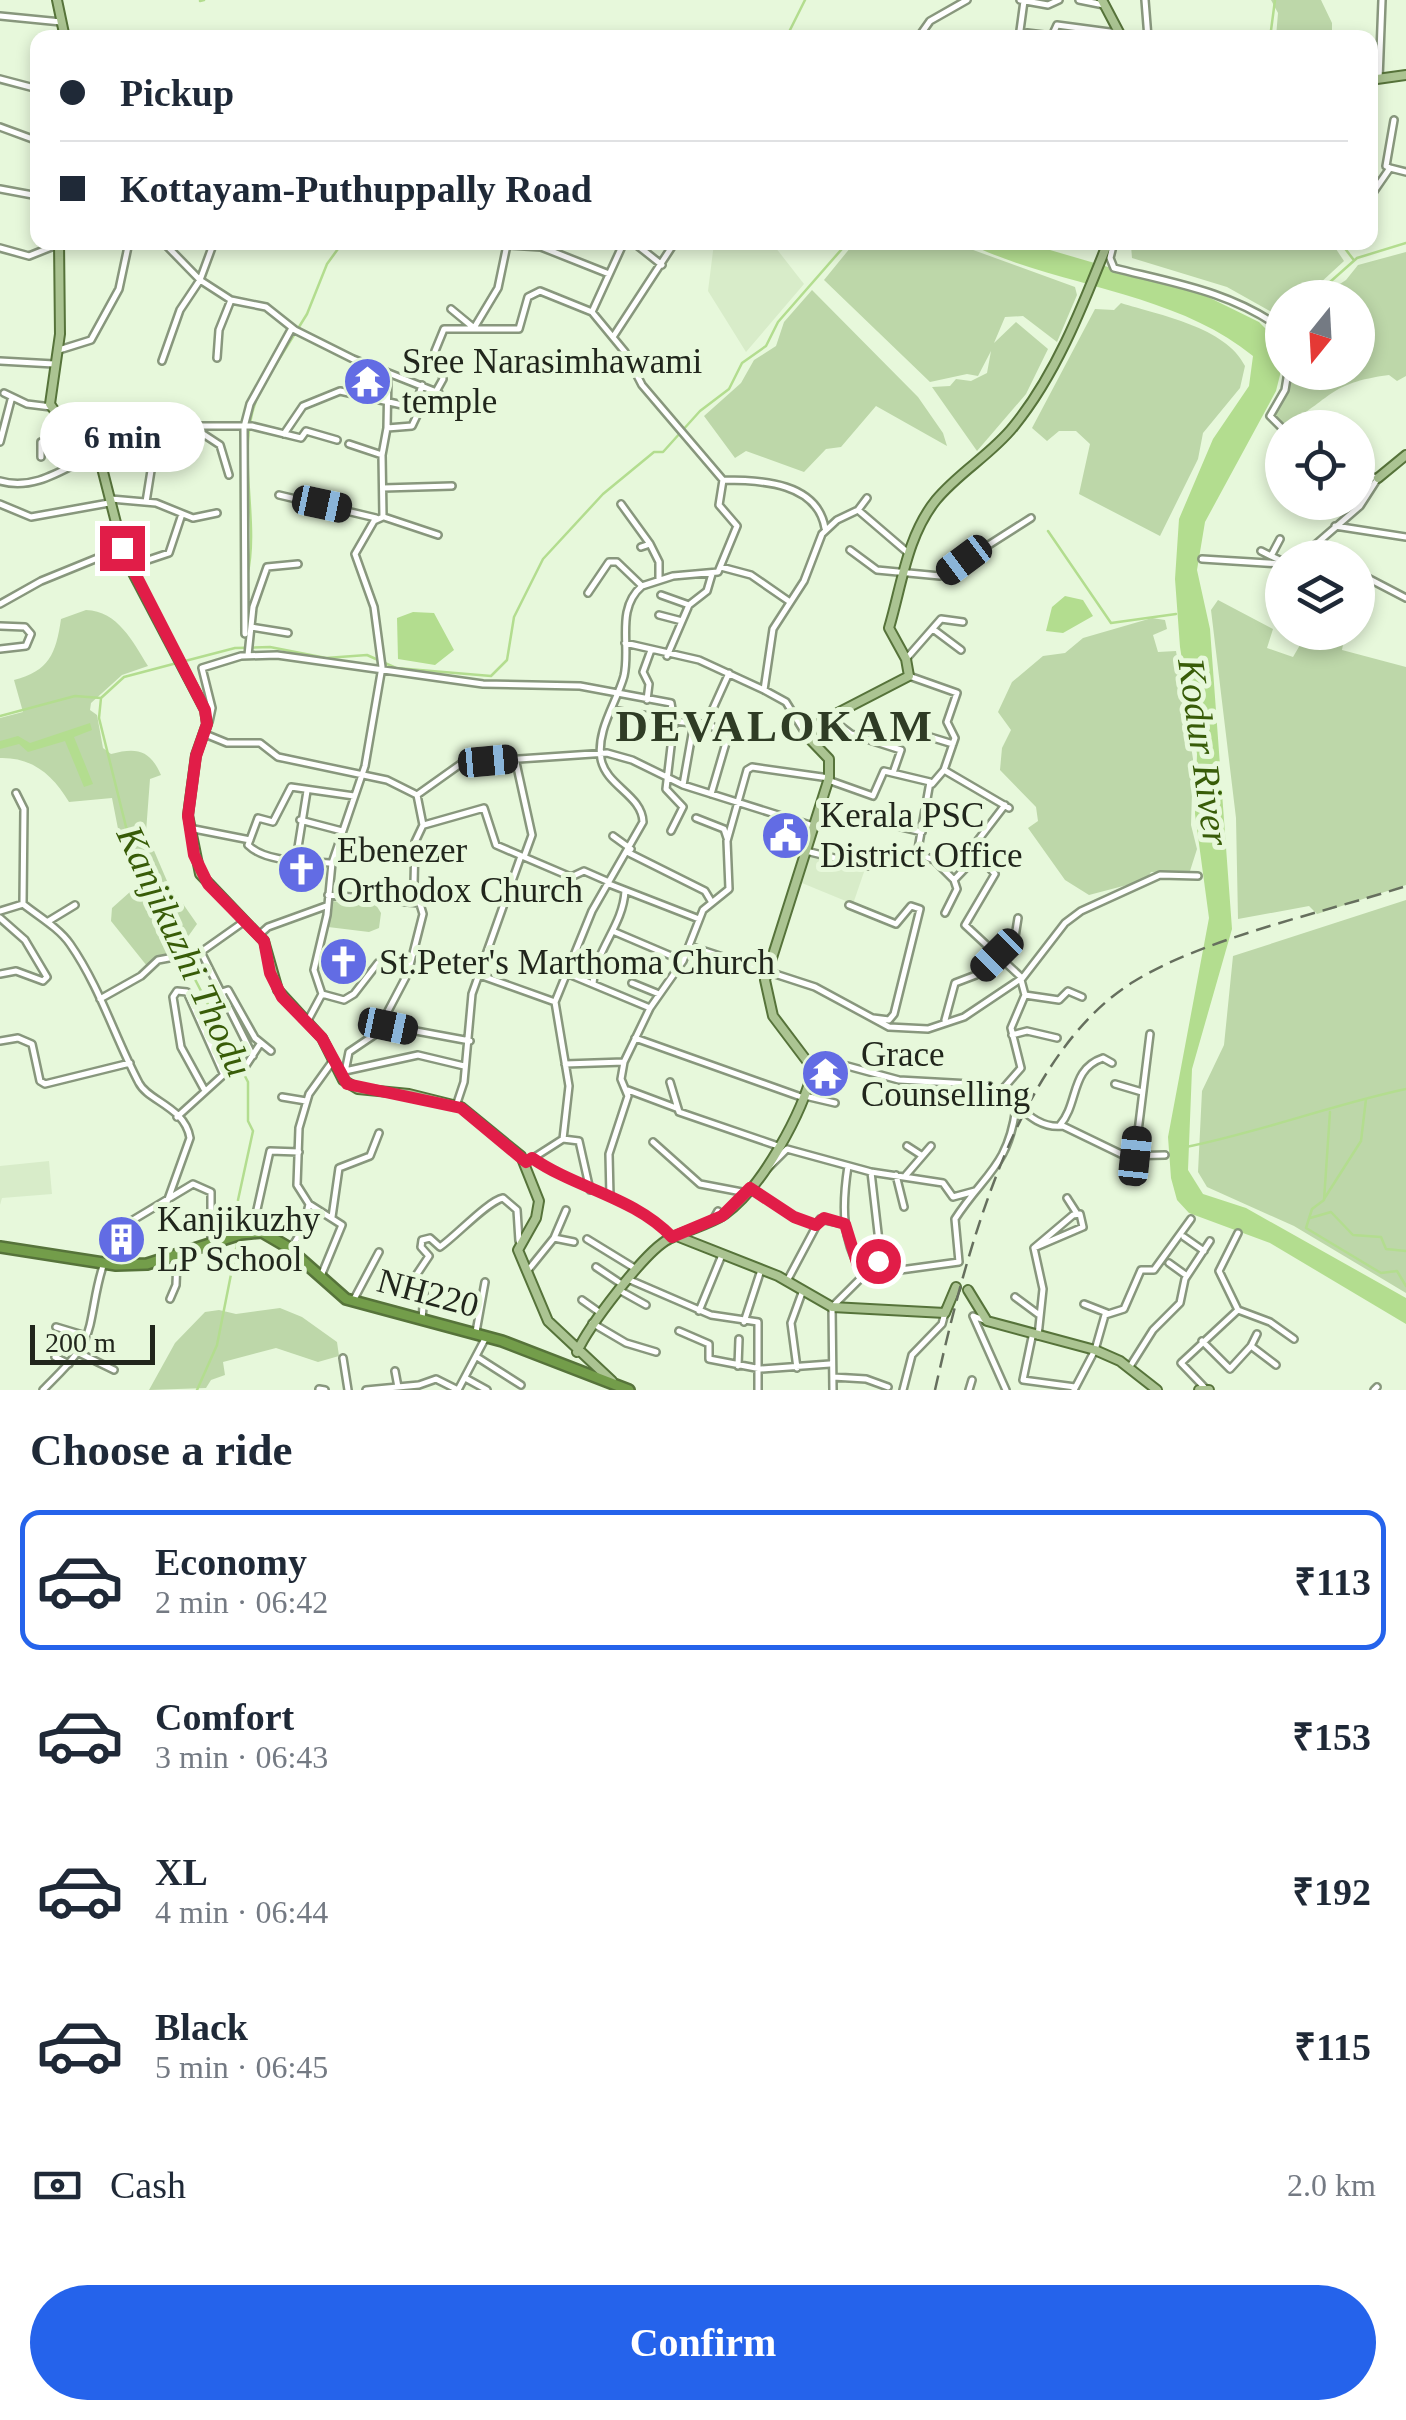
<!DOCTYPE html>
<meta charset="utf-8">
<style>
:root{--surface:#fff;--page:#f2f2f3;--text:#1f2937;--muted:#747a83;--line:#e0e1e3;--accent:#2563eb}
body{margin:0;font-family:"Times New Roman",serif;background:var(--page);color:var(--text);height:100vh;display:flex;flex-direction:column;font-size:38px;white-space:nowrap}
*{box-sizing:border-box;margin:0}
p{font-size:32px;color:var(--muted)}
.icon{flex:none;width:55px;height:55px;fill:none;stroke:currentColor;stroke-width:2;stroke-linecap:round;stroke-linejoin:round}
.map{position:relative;height:1390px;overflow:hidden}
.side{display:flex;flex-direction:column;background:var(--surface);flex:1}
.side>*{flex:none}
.guide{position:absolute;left:30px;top:30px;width:1348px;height:220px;border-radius:20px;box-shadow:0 5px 15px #0003;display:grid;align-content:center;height:220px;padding:0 30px;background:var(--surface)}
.needle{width:65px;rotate:198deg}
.tools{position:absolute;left:1265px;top:280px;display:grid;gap:20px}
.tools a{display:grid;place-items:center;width:110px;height:110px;border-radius:50%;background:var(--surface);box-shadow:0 5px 15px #0003;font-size:50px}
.scale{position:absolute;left:30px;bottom:25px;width:125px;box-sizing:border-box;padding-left:10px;border:5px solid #21261c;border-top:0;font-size:28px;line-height:35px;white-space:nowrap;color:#21261c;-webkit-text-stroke:8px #e7f8db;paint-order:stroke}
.end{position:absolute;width:45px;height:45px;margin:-22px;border:12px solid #e11d48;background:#fff;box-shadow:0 0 0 5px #fff}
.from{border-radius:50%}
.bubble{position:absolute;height:70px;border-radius:35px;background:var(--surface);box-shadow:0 5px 15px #0003;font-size:32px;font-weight:700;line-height:70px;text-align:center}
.car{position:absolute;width:30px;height:60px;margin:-30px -15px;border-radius:12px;box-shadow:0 0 8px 2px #0007;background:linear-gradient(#222 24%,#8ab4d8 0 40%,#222 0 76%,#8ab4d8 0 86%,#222 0)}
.guide b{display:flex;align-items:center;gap:35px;height:95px;font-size:38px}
.guide b+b{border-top:2px solid var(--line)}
.guide i{width:25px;height:25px;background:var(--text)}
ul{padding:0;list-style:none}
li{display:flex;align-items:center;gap:30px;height:140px;margin:0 20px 15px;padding:0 10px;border:5px solid transparent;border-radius:20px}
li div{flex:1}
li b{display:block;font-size:38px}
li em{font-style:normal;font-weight:700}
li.on{border-color:var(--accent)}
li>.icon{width:90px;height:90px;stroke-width:1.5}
h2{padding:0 30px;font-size:45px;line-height:120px}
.pay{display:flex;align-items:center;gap:25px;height:110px;padding:0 30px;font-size:38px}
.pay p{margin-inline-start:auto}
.action{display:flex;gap:20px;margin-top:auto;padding:20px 30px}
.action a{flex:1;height:115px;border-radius:60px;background:var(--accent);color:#fff;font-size:40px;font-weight:700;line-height:115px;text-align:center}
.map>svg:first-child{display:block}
.built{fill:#d8ecc9}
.green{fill:#bdd7a9}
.water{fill:#b3dd8f}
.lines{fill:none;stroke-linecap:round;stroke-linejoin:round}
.stream{stroke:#b3dd8f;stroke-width:2.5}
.minor-casing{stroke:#88977d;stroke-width:10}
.major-casing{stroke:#56733a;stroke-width:12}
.highway-casing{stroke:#56733a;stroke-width:14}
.minor{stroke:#fff;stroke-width:5}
.major{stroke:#abc492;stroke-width:8}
.highway{stroke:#739d4a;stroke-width:9}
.rail{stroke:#666f5e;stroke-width:2.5;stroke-dasharray:15 8;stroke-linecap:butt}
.route{stroke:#e11d48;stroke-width:12}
.labels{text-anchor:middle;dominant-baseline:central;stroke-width:10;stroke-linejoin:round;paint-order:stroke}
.poi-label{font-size:35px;fill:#21261c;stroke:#e7f8db;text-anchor:start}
.street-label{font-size:35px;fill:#21261c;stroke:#e7f8db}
.water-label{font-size:38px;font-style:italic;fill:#385c08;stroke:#e7f8db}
.district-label{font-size:45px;font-weight:bold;letter-spacing:2.5px;fill:#2f3c25;stroke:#e7f8db}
</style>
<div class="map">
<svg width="1406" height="1390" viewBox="0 0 1406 1390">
<rect width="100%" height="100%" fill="#e7f8db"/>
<path class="built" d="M714 243H772L804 284 746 352 708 291Z
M805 854 865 869 853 904 797 881Z
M49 1161 52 1194 2 1198 0 1205V1166Z"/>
<path class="green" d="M1271 0H1321L1332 23V37H1276L1278 13Z
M855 242 954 243 1075 287 1077 295 1057 342 1023 316 1005 317 994 343 1016 322 1048 349 1026 394 977 451 932 387 950 386 956 379 971 381 987 373 991 351 978 376 967 374 930 382 824 280Z
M1123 243H1332L1344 261 1305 297 1282 298V318L1227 287 1132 258 1131 246Z
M1406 252V376L1397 381 1389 375C1328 383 1332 399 1285 425L1273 416 1290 373 1358 372V298L1320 297 1346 280 1358 265Z
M812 290 918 397 943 433 947 446 876 406 841 447 826 449 804 472 746 451 735 458 704 416 741 383 754 360 776 346 784 322Z
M1121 303C1159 315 1226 327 1245 366L1240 388 1203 433 1198 459 1160 536 1079 494 1090 444 1076 431H1059L1047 441 1032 428 1095 309 1114 310Z
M1218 600 1273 629 1267 648 1293 657 1307 633H1345L1342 650 1406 667V885L1317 914 1309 906 1238 919 1236 818 1211 610Z
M86 610C118 611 133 642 148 666L122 675 91 703 90 710 97 715 103 748 111 754C137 747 150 750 161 775L150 779 146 832 167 881 197 924 177 952 147 966 111 921 112 908 140 883 120 839 112 798 69 802C53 775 32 757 0 758V718L23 712 14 680C49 671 56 654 61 619Z
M1152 618 1165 620 1167 629 1153 635 1158 652 1176 651 1193 759 1191 825 1197 849 1190 871 1151 872 1146 880 1089 895 1065 880 1028 828 1038 821 1036 807 1000 770 1002 748 1011 730 998 712 1012 682 1043 656 1065 653 1083 638Z
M1406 900V1293L1294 1226 1207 1187 1198 1172 1202 1091 1224 1045 1233 956Z
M331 901 376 905 381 913 379 928 369 932 328 927Z
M280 1308 302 1317 337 1342 339 1356 318 1362 276 1348 223 1362 225 1375 211 1380 206 1388 149 1390 175 1343 205 1312 219 1310 236 1314Z"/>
<path class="water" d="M967 243H1026L1204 295 1259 322 1277 340 1282 367 1276 391 1205 522 1197 570 1210 629 1232 929 1192 1069 1188 1170 1203 1194 1246 1208 1406 1298V1324L1270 1243 1189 1213 1177 1200 1171 1178 1168 1137 1209 918 1195 814 1197 754 1180 647 1175 579 1179 519 1213 439 1249 386 1253 356C1174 291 1058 287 967 243Z
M1065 596 1083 600 1093 616 1063 633 1046 631 1052 607Z
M413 612 434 613 454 650 435 665 398 659 397 618Z
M90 723 92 730 74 737 93 784 84 787 65 741 28 752 19 744 0 749V741L18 736 30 743Z"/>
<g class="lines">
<path class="stream" d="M200 1 204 0
M786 38 805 0
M1270 38 1275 0
M1340 242 1353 259
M1312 298 1357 258 1406 243
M268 377 307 314 327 264 343 242
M1048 531 1111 623 1176 614
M247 577C261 516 232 446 261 389
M185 661 235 648 270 647 326 658 367 655 396 668 491 676 507 660 514 617 543 559 603 494 654 452H663L700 411 729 389 742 363 766 346 778 322 848 242
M177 663 124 677 101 698 99 718 135 863 248 1082V1121L253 1131 238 1200 239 1231
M0 716 75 696 101 698
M1330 1112 1324 1200 1312 1209 1306 1228 1381 1273 1397 1271 1406 1286
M1186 1147C1261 1132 1331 1105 1406 1089
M1324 1199 1361 1141 1366 1099
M1310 1218 1331 1212 1353 1235 1381 1237 1386 1249 1406 1251
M197 1390 217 1345 238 1239"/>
<defs>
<path id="minor" d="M1020 0 1048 5 1059 0
M1079 0 1104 5
M1145 0 1148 38
M0 16 61 22
M918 38 930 21 967 0
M1019 38 1024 1
M1021 38 1027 33 1052 36 1057 25 1117 33
M0 79 38 89
M1379 79 1382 0
M0 127 38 141
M1390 168 1386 166 1394 120
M0 189 38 196
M1370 197 1390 168 1406 172
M163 242 200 280 231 300 266 307 295 330 353 359 439 393
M633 242 662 265
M1114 242 1110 258 1114 268C1174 283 1232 292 1282 329
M0 248 29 256 59 244
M451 309 474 328 498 288 507 245 541 247 609 274
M592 312 624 242
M613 337 675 242
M59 350 91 340 119 289 129 242
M217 358 219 330 231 300
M0 361 54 364
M162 361 180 310 200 280 214 242
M4 393 27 404 51 407
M415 408 422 385
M194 428 220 445 229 475
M387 428 388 373
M1282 428 1270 416 1285 390 1288 372
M284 434 303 406 340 391 420 409 428 406 443 379 435 351 444 329H519L528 297 540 291 592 312 625 352 642 385 723 480 719 505 737 526 718 572 673 576 642 586C615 609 631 646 624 676 617 702 596 730 601 759 606 786 642 795 643 822L592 911 555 1002 569 1086 563 1139 527 1162
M0 442 11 400
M349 444 382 455
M41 457V442L69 432
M723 480C763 480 817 483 825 528
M0 481C33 491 62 470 91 456
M383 488 452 486
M279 495 376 518
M111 499 156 503 193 518 217 513
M146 502 157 433 166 426H252L301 438 306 431 337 440
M0 504 31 517 109 503
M621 504 650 544
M858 510 867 498
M384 517 438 535
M1335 526 1406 537
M1280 539 1271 556 1282 561
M641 547 650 544 659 562V579
M850 550 877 570 940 576 1031 518
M1261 551 1271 556
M1300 558 1360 506 1378 478 1358 474
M1202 559 1282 564
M130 566 169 553 182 514
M721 567 751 575 790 602
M1358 573 1406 598
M588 593 609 562H617L642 586
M661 595 689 605 667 656
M0 604 41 581 122 548
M689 605 707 591 712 574
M659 615 682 621
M1282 622V621
M0 626 25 627 31 634 26 646 0 649
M251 627 288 633
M933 629 961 650
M245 634 244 427 250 404 292 328
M625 643 699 660 764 690 786 702 807 736
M248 655 253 607 267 567 298 564
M906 659 941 619 963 622
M909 676 957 693 947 722 955 738 944 770 932 784
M764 690 773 629 804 581 822 534 837 520 858 510 907 552
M647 700 649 684 643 672 651 650
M611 710 655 717
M830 718 851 734 901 750 893 773
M674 721 710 725 728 736 711 794
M209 722 212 708 202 668 241 656 277 655 483 684 580 686 671 703 674 721 666 789 683 807 671 831
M706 724 729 673
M917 733 953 744
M205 734 227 743H260L278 757 387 780 417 795 423 825 415 842 414 884 423 914 408 973 387 1013 389 1025 349 1052 344 1077
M515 758 532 835 524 857
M944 770 1009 808
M683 785 694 723
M16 793 24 809 23 903
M417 795 462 763 607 753 632 760 683 785 813 826
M696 818 724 829 727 838
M300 820 342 831
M880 822 922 832
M424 825 484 808 496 845 571 877 584 871 609 882
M189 828 250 840
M613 836 631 849
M806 851 867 866 918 849 930 782 884 771 873 796 828 780
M629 853 705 891 711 901
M915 853 934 860 954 880 979 854
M296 860 307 791
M332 863C307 861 266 863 248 845L258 818 273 822 291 787 354 796
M609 884 699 919
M328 895 419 903
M849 905 896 924 911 906 920 909 894 1014 889 1020 873 1018
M0 911 23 904C38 916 59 928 70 944 100 987 115 1038 139 1083 148 1101 185 1107 190 1138L167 1202
M945 913 957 889 954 880
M0 918 25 940 47 977 43 981 16 971 0 974
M47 922 75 905
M615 932 683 961
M258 936 268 927 326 906
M689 946 815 987 889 1027 928 1029 964 1017 1022 978 965 925 995 874 972 848 1005 805
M201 952 253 1056
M415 952 555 1002
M566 973 650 1008
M632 983 659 994
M593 984C595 950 623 926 625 891
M219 993 228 990 255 1038 271 1051
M322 994 344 1000 354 994 378 963
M1025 995 1059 1000 1068 991 1082 997
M100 999 141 976 158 960 201 952 242 923
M945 1020 955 983 976 975 1014 943 1018 918
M307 1022 322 994 314 970 327 915 332 863 365 766 382 667 374 607 355 554 374 521 383 517 382 455 387 428 412 426 420 409
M389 1026 470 1041
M1012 1035 1027 1031 1057 1038
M635 1038 801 1097
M0 1041 18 1038 32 1044 40 1081 45 1084 130 1063
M565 1064 624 1062 650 1008 683 961 703 910 729 889 727 841 747 770 752 767 829 778
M245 1067 260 1044
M813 1069 840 1064 899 1080 988 1085C1014 1096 1031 1130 1063 1126L1125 1156 1165 1155
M345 1071 418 1055 464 1066
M670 1082 679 1112 778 1146
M1115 1084 1142 1092
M204 1089 181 1047 173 997 177 991 187 992 223 1073
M628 1090 676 1108
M1001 1091 1021 1068 1011 1028 1025 995 1021 980 1065 923 1081 911 1160 875 1198 876
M805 1096 835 1103
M282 1097 306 1101
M456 1106 464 1082 472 994 521 856
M177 1117 232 1067
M1060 1125C1079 1103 1070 1069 1103 1058L1112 1063
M563 1139 579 1141 590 1190
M653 1142 700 1184 747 1193
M907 1146 921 1155
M1135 1156 1150 1034
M532 1158C577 1189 634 1197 672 1237
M848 1166C842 1205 841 1241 864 1275
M766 1170 787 1149 871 1172 943 1183 953 1197 975 1191
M896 1175 904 1207
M906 1175 931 1146
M750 1188 794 1217 815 1225
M610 1197 609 1154 628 1096 621 1079 624 1062
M1067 1198 1076 1212
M309 1204 342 1225 321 1276
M566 1210 554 1238 574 1242
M332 1217 339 1168 370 1156 379 1133
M713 1220 718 1211
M252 1232 270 1151 299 1152
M1184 1237 1204 1251
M587 1239 636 1269
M1034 1248 1083 1227 1080 1214 1073 1215 1034 1248 1043 1289 1038 1336
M290 1250 304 1227 309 1204 297 1185 299 1128 309 1094 332 1062
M1169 1263 1187 1276
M132 1265 133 1220 193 1184 211 1192V1242
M596 1267 623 1285
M858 1267 881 1259 871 1172
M529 1269 554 1238
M630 1280 711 1315 758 1322V1390
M787 1281 820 1219 845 1224
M619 1290 646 1305
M1015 1297 1038 1314
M170 1299 176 1285 177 1258
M582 1300 599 1312
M353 1301 379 1252
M1084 1304 1107 1313
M1238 1310 1270 1322 1294 1339
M699 1311 722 1255
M422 1320 424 1292 413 1280 429 1256 421 1247 422 1240 430 1238 440 1247C457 1235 488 1201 503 1198L517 1210 519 1241
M984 1320 973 1316 1006 1390
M744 1322 761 1270
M592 1323 626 1343 656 1352
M56 1327 86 1336
M679 1331 709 1344V1359L761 1369 830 1364
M476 1332 485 1282
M1032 1337 1023 1380 1075 1387
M1202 1341 1230 1369 1251 1346 1276 1365
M1251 1346 1257 1334
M77 1352 114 1370
M55 1357 69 1364
M477 1357 521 1385
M343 1358 348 1390
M738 1366 739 1339
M797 1368 791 1323 803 1290
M1129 1368 1153 1330 1180 1303 1185 1279 1210 1241
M395 1371 398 1387
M833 1377 866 1379 888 1387
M467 1379 487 1390
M1204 1387 1181 1363 1238 1310 1219 1271 1238 1233
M319 1389 325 1390
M43 1390C61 1371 84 1352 90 1325 95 1303 96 1286 104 1263
M366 1390 419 1385 436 1379 458 1390 486 1337
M833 1390 832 1307 864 1275 959 1262 955 1219C984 1174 1008 1167 1016 1108
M903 1390 912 1355 942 1324 945 1313
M969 1390 972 1380
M1074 1390 1095 1350 1105 1315 1124 1309 1141 1270H1154L1191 1219
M1374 1390 1377 1387"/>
<path id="major" d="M57 0 65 38
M1102 0 1122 38
M1370 80 1406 75
M59 242 60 334 50 404 69 432 101 464 125 558 205 710 207 724 196 755 188 815 200 874 264 941 278 990 322 1038 343 1080 358 1089 409 1094 461 1107 521 1156 539 1201 536 1218 518 1250 548 1321 612 1381
M1378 478 1406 455
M679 1237 778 1276 832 1307 945 1313 956 1287
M968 1290 987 1321 1095 1350 1120 1361 1157 1390
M577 1352C588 1327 646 1250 669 1239 686 1230 709 1225 725 1214 762 1188 803 1112 813 1069L773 1016 765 980 829 778V759L807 736 822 721 909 676 906 659 889 628C902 584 907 536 936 500 959 472 992 454 1014 426 1057 373 1083 305 1108 242
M1199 1390H1209"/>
<path id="highway" d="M0 1247 116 1265 147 1264 241 1234 262 1232 286 1246 346 1299 502 1341 629 1390"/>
</defs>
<use href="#minor" class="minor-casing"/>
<use href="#major" class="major-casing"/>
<use href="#highway" class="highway-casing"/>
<use href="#minor" class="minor"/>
<use href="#major" class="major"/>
<use href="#highway" class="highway"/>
<path class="rail" d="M935 1390C964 1262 1014 1056 1133 982 1206 937 1323 913 1406 886"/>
</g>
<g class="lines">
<path class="route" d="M122 548 205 710 207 724 196 756 188 816 194 855 208 884 264 941 270 973 282 997 322 1038 347 1084 461 1108 526 1162 532 1158C577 1189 634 1197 672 1237L722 1216 750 1188 794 1217 816 1225 824 1218 845 1224 858 1266 878 1261"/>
</g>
<defs>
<symbol id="temple-disc" viewBox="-11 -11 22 22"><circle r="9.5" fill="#626ce4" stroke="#e7f8db"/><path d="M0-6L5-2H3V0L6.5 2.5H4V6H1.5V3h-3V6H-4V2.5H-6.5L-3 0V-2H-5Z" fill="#fff"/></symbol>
<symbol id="civic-disc" viewBox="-11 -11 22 22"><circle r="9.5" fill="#626ce4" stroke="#e7f8db"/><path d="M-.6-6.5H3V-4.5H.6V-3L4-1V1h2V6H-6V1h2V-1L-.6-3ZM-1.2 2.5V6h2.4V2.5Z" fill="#fff"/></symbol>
<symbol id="church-disc" viewBox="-11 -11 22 22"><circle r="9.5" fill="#626ce4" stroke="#e7f8db"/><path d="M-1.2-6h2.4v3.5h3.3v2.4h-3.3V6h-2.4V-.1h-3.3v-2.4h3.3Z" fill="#fff"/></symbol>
<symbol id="building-disc" viewBox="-11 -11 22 22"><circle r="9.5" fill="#626ce4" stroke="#e7f8db"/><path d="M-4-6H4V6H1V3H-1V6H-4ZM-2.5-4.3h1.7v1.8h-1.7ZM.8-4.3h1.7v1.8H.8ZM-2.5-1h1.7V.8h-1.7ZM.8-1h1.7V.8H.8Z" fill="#fff"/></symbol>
</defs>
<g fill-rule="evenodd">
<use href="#temple-disc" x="340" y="354" width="55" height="55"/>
<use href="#civic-disc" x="758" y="808" width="55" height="55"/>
<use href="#church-disc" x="274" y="842" width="55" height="55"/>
<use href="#church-disc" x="316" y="934" width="55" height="55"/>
<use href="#temple-disc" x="798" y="1046" width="55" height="55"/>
<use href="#building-disc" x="94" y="1212" width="55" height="55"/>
</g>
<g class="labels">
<g class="poi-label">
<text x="402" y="361">Sree Narasimhawami<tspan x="402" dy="40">temple</tspan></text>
<text x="820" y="815">Kerala PSC<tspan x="820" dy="40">District Office</tspan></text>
<text x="337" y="850">Ebenezer<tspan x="337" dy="40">Orthodox Church</tspan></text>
<text x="379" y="962">St.Peter's Marthoma Church</text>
<text x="861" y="1054">Grace<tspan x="861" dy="40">Counselling</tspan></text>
<text x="157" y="1219">Kanjikuzhy<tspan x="157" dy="40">LP School</tspan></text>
</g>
<g class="street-label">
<text transform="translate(428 1293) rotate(15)">NH220</text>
</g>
<g class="water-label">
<text transform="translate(1204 752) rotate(82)">Kodur River</text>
<text transform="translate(185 951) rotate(65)">Kanjikuzhi Thodu</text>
</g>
<g class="district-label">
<text x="775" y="726">DEVALOKAM</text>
</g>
</g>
</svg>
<div class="tools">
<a><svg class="needle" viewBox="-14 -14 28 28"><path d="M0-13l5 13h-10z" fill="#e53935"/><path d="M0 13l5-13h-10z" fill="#747a83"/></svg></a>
<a><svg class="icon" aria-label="locate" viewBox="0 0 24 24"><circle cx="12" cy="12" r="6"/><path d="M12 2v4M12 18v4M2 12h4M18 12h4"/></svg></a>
<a><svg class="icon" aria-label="layers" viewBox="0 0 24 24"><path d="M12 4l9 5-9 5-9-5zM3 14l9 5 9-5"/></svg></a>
</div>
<div class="scale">200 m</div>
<i class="end from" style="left:878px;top:1261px"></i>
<i class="end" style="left:122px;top:548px"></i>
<div class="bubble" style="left:40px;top:402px;width:165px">6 min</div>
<i class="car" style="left:322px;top:504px;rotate:102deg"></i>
<i class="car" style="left:964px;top:560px;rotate:233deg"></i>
<i class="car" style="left:488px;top:761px;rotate:85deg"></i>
<i class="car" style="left:997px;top:955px;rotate:225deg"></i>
<i class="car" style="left:388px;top:1026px;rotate:102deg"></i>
<i class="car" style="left:1135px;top:1156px;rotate:6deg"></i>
<div class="guide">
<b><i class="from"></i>Pickup</b>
<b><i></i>Kottayam-Puthuppally Road</b>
</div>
</div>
<section class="side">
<h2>Choose a ride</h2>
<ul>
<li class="on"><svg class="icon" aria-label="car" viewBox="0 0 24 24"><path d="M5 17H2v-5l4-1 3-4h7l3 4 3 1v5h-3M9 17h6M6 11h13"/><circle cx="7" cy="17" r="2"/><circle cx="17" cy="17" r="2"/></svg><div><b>Economy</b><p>2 min · 06:42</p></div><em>₹113</em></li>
<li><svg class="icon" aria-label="car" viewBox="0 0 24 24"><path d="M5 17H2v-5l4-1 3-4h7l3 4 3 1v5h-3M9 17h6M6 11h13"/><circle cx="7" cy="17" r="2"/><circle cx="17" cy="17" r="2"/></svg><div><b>Comfort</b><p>3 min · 06:43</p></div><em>₹153</em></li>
<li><svg class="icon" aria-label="car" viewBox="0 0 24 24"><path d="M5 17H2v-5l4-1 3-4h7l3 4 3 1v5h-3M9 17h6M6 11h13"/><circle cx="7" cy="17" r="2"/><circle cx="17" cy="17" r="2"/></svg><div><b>XL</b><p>4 min · 06:44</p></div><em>₹192</em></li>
<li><svg class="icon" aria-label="car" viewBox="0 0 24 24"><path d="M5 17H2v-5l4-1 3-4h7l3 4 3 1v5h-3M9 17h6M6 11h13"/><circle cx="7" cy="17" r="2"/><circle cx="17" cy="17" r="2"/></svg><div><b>Black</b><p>5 min · 06:45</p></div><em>₹115</em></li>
</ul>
<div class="pay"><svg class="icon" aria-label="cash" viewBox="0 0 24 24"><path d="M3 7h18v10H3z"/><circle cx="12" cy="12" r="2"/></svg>Cash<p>2.0 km</p></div>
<div class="action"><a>Confirm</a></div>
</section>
